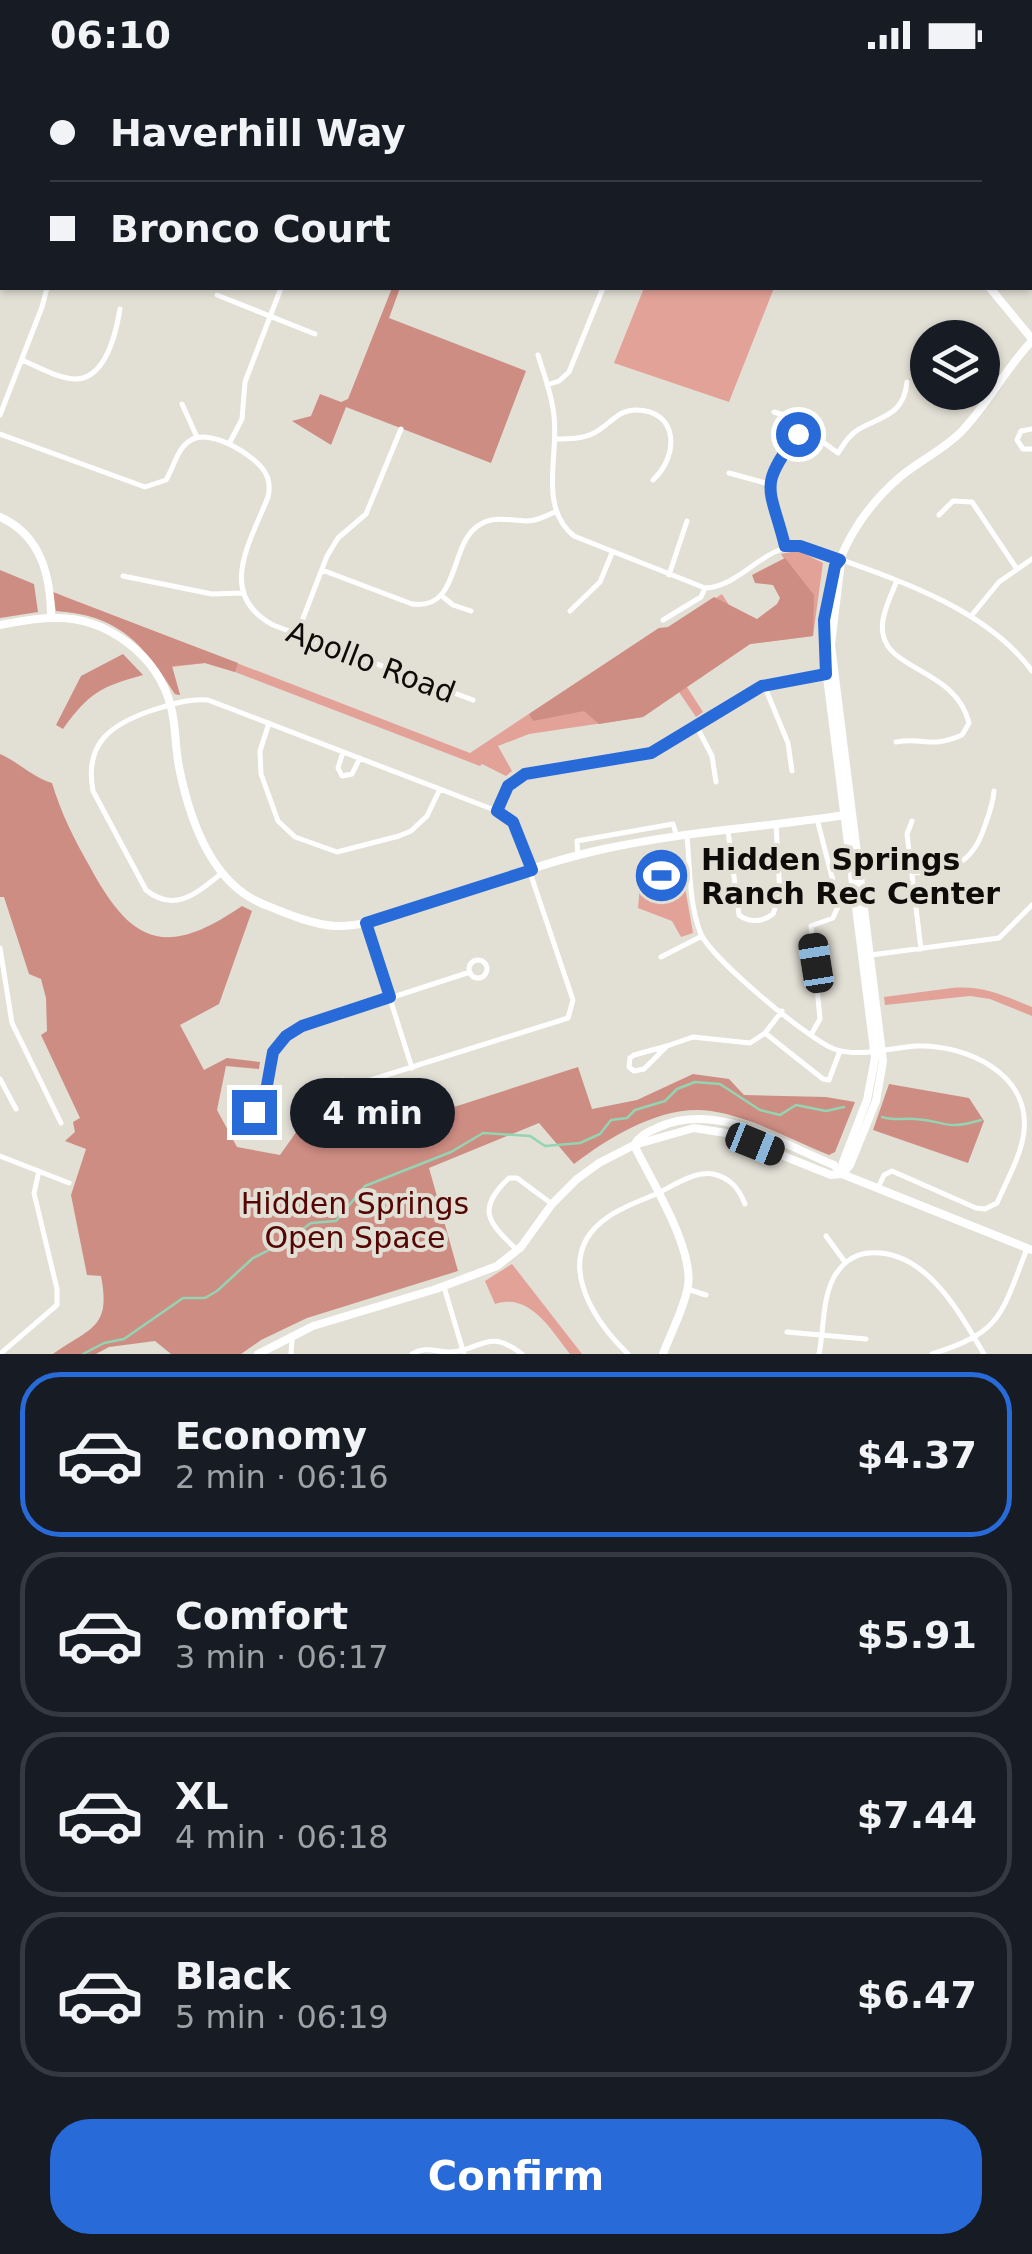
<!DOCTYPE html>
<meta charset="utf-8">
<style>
:root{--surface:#171b24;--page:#20242c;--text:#f1f3f6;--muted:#9ea1a6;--line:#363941;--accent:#286ad7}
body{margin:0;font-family:"DejaVu Sans",sans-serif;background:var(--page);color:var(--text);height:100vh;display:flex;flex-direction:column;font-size:38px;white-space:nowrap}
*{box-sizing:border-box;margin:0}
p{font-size:32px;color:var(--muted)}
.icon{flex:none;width:55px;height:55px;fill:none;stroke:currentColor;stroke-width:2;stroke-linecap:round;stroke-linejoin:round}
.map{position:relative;height:1284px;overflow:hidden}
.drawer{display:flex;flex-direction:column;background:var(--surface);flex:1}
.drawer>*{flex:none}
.hud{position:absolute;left:0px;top:0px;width:1032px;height:220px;box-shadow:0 2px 8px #0004;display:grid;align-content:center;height:220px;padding:0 50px;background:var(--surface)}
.tools{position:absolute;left:910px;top:250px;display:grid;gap:20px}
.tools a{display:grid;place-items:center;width:90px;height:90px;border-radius:50%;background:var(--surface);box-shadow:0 2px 8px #0004;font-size:50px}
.end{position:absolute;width:45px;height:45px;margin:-22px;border:12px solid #286ad7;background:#fff;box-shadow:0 0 0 5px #fff}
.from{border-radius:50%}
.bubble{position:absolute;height:70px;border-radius:35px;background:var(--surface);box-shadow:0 2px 8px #0004;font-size:32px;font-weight:800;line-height:70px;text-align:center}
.car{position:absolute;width:30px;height:60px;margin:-30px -15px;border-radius:12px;box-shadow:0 0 8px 2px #0007;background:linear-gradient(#222 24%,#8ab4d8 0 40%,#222 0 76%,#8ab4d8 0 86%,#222 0)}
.hud b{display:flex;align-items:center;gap:35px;height:95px;font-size:38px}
.hud b+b{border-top:2px solid var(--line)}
.hud i{width:25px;height:25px;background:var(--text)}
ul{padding:18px 0 0;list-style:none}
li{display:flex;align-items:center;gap:30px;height:165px;margin:0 20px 15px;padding:0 30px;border:5px solid var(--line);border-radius:40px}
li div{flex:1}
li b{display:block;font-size:38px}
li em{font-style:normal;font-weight:800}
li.selected{border-color:var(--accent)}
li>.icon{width:90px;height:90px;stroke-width:1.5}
.action{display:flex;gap:20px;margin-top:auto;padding:20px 50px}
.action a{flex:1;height:115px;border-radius:40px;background:var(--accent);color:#fff;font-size:40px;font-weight:800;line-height:115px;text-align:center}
.status{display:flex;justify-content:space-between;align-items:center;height:70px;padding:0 50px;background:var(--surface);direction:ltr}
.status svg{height:28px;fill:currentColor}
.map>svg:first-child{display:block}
.green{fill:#e3a298}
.forest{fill:#ce8d83}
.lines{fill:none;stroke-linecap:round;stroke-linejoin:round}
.stream{stroke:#94d4b2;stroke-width:2.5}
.street{stroke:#fff;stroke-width:5}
.secondary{stroke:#fff;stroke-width:8}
.route{stroke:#286ad7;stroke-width:12}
.labels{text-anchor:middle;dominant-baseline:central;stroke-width:8;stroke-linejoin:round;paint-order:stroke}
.street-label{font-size:30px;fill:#0d0c09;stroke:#e2dfd5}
.poi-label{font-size:30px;font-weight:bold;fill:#0d0c09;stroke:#e2dfd5;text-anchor:start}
.park-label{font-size:30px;fill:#550604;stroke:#e2dfd5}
</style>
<div class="status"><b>06:10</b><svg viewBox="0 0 49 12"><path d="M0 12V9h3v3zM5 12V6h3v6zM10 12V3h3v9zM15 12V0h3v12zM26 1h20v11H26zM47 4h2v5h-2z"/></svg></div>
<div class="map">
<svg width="1032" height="1284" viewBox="0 0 1032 1284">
<rect width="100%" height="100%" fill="#e2dfd5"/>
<path class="green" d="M644 218H774L729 332 614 293Z
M791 482H801L823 493 813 566 750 574 687 617 703 642 696 647 679 622 643 647 529 664 498 676 512 701 506 706 482 694 480 696 235 602 205 593 172 597 180 625 175 624C142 574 122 546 56 541L53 522 470 683 659 558 666 560 722 524 750 568 810 529 781 484Z
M671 779 679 783 693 863 681 867 672 851 638 838 643 783Z
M952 918C982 915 1005 926 1032 937V946L990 929 970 926 885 935 884 927Z
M512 1194 582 1284H570C551 1260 530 1222 495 1234L485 1211Z"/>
<path class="forest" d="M392 218H400L389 248 526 301 491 393 346 337 331 375 292 351 311 346 320 324 341 332 348 329Z
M785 488 814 525 813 566 750 574 643 647 599 654 584 641 533 651 529 644 659 558 668 557 714 527 757 549 777 534 780 528 773 515 755 513 752 505Z
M0 500 34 514 38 542 0 548Z
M53 522 65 527 238 593 235 602 205 593 172 596 180 625 175 624C145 575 118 544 56 541Z
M123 584 143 605C100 617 89 623 63 659L56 655 81 606Z
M0 684C20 693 32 707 52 713 61 743 74 769 90 797 132 875 166 888 242 836L252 841 219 934 180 955 204 1000 227 988 260 992 259 999 226 996 217 1040 237 1077 280 1085 304 1051 330 1062 341 1033 351 1032 373 1073 398 1055 578 997 592 1039 637 1030 693 1004 729 1009 744 1025 826 1027 855 1032 835 1082 829 1085C792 1070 751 1047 711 1041 663 1034 611 1066 574 1094L539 1053 429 1098 458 1201 307 1248 261 1270 241 1284H171L155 1271 109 1277 96 1284H53C92 1257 111 1258 101 1206L87 1205 71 1125 86 1079 65 1071 75 1062 73 1052 80 1048 41 965 47 961 46 928 41 909 29 904 4 827H0Z
M889 1014 969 1028 984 1051 968 1093 873 1060Z"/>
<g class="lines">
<path class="stream" d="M970 0V2
M882 1047C895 1051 903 1048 915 1049 948 1051 944 1061 981 1050
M83 1284 104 1273 124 1269 183 1228H205L217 1221 253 1188 283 1173 311 1153 336 1151 365 1116 451 1082 483 1063 530 1066 545 1076 580 1073 600 1064 611 1050 627 1048 635 1040 665 1031 677 1019 695 1012 720 1014 760 1040 780 1045 796 1035 826 1041 844 1037"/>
<path class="street" d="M66 0 70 2
M389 0 391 2
M680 0V2
M861 0 864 2
M229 2 230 0
M327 2V0
M477 2 478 0
M814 2 816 0
M0 91 2 100
M217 225 315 264
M538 285C544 305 552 324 554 346 559 386 538 437 574 466L705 518C745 516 766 468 809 478 885 506 983 534 1032 601
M22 290C38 297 59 309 76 309 106 308 116 263 120 239
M547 315 559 311 569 302 603 218
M182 334 197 367
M774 342 787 346 838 383C844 374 849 365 859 359 882 346 904 345 907 312
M0 345 42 237 47 218
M1032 359 1021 361 1017 370 1023 379H1032
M0 364 145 417 166 410C174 397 177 378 191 370 211 358 257 386 266 404 270 412 270 419 268 427 250 473 216 524 273 555L473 630
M555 369C568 369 582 369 594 363 610 355 617 340 636 340 678 340 680 385 653 410
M229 374 242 349 245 312 281 218
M729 403 769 414
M939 445 953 431 972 432 1017 499
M785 476C768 406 757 419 802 357
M322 500 412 534C457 540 450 485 472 461 489 444 505 450 525 451 535 452 546 446 555 442
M669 505 687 451
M123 506 212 524 242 523
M896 513C891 525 885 537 883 550 874 602 955 594 969 653L962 665C930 679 925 667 896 672
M442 526 453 535 471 541
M570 541 600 512 612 483
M972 545 999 512 1032 489
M663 550 701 527 705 518
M297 564 327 486 338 468 366 444 401 359
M764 615 788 673 792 701
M269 653 260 681 261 704 278 751 295 767 337 782 399 766 411 761 427 746 440 719
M697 657 712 686 716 712
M343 682 338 698 342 706 352 704 360 688
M497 741 506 719 522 705 651 683 764 615 826 604
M912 751 907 764 921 879
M728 761 739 845C749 853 763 852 773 844L780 824 776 754
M687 766C690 796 689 836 701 864 712 889 808 969 834 979 861 988 891 977 918 976 966 975 1030 1003 1024 1061 1022 1084 1006 1112 997 1133L985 1139 976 1138 892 1101 884 1105 878 1118
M578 786 577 771 673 754 677 767
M222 803C198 822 175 844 146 820L93 721C84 673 111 654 153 640 170 635 189 628 208 630L497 741 513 752 573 930 568 948 358 1014 343 1010 337 1021 343 1027 355 1023 358 1014
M912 803C947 801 970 797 983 761 988 747 993 735 994 721
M366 853 412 998
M0 878 12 953 61 1053
M871 885 999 868 1032 835
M661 887 702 866
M469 899a9 9 0 1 1 18 0a9 9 0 1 1-18 0Z
M765 963 823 1009 829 1010 840 981
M811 965 820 949 811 856 833 848 839 834 817 749
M667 976 693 967 750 973 765 963 782 941
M667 976 644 999 634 1001 629 997 630 988 634 985Z
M0 1009 16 1039
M264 1032 273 1044 265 1051 257 1048 255 1041 264 1032 273 982 292 960 470 902
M0 1086 69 1113
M826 1166 845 1192
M517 1180C489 1153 475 1140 509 1108H517L552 1134
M444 1217 464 1284
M687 1219 706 1225
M787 1262 866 1269
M0 1284 57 1235V1219L34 1123 39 1101
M291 1284 292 1269
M412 1284C427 1275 437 1283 452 1282 483 1279 488 1258 522 1284
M628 1284C592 1249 551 1186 608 1147 622 1137 640 1131 656 1124 673 1116 694 1101 713 1104 731 1108 739 1119 745 1134
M819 1284C824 1260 822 1231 833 1209 840 1195 853 1184 869 1183 926 1179 959 1242 984 1284
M932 1284C1003 1262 1001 1244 1027 1179"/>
<path class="secondary" d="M774 0 777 2
M990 218 1032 269
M0 447C41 465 51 506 51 548
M841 491 831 575 883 991 876 1031 850 1095 843 1103
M0 555C17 552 35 548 53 548 106 546 158 585 171 637 176 656 175 677 179 697 189 747 211 813 263 834 285 843 310 854 335 856 366 857 395 844 423 835 483 816 543 792 604 779 686 761 770 757 852 744
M634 1075C640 1065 648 1062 659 1057 716 1031 782 1074 834 1095L842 1104
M634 1075C651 1110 694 1178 688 1216 684 1239 671 1262 663 1284
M842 1104 843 1092 867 1030 875 988 825 591C819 520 845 454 900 407 919 391 943 380 961 362 988 334 1005 299 1032 271
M258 1284 313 1256 436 1219 497 1196 521 1177 552 1134 577 1109 599 1093 634 1075 694 1058 726 1063 831 1105 842 1104 1032 1180"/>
</g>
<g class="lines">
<path class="route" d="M254 1042 264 1032 273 982 286 966 302 956 390 927 366 853 532 800 513 752 497 741 508 716 525 704 651 683 762 616 826 604 824 550 835 496 840 490 800 476H785C770 416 757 418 798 364"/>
</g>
<defs>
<symbol id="stadium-disc" viewBox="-11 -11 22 22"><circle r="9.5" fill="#286ad7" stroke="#e2dfd5"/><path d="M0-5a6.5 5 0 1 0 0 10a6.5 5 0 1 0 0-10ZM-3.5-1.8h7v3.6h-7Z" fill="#fff"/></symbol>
</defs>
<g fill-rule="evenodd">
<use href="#stadium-disc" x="630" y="774" width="63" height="63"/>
</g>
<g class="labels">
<g class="street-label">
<text transform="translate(371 592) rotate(21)">Apollo Road</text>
</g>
<g class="poi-label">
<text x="701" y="789">Hidden Springs<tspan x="701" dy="34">Ranch Rec Center</tspan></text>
</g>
<g class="park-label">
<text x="355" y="1133">Hidden Springs<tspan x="355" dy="34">Open Space</tspan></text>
</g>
</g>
</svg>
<div class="tools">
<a><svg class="icon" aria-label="layers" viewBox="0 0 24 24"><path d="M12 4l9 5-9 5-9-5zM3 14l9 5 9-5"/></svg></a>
</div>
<i class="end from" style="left:798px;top:364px"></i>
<i class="end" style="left:254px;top:1042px"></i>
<div class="bubble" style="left:290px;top:1008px;width:165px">4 min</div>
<i class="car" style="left:816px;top:893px;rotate:351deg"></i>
<i class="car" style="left:755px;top:1074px;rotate:112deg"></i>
<div class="hud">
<b><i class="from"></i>Haverhill Way</b>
<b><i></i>Bronco Court</b>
</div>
</div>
<section class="drawer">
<ul>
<li class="selected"><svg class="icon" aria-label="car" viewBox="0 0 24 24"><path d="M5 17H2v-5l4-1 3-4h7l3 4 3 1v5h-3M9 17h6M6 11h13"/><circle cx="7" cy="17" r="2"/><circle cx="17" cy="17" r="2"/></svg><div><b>Economy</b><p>2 min · 06:16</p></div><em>$4.37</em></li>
<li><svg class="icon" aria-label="car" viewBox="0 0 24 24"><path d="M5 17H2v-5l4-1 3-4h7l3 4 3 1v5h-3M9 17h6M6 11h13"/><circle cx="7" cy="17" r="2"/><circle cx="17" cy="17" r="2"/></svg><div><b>Comfort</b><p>3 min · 06:17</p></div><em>$5.91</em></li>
<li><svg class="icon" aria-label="car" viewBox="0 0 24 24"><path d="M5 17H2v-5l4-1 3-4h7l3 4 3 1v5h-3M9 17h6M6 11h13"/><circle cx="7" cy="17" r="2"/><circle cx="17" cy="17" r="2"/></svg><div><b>XL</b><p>4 min · 06:18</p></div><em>$7.44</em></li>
<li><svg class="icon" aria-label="car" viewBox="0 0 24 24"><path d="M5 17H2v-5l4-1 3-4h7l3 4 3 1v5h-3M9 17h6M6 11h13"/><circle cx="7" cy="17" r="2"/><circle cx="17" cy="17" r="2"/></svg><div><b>Black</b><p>5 min · 06:19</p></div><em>$6.47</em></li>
</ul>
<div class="action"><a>Confirm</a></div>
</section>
